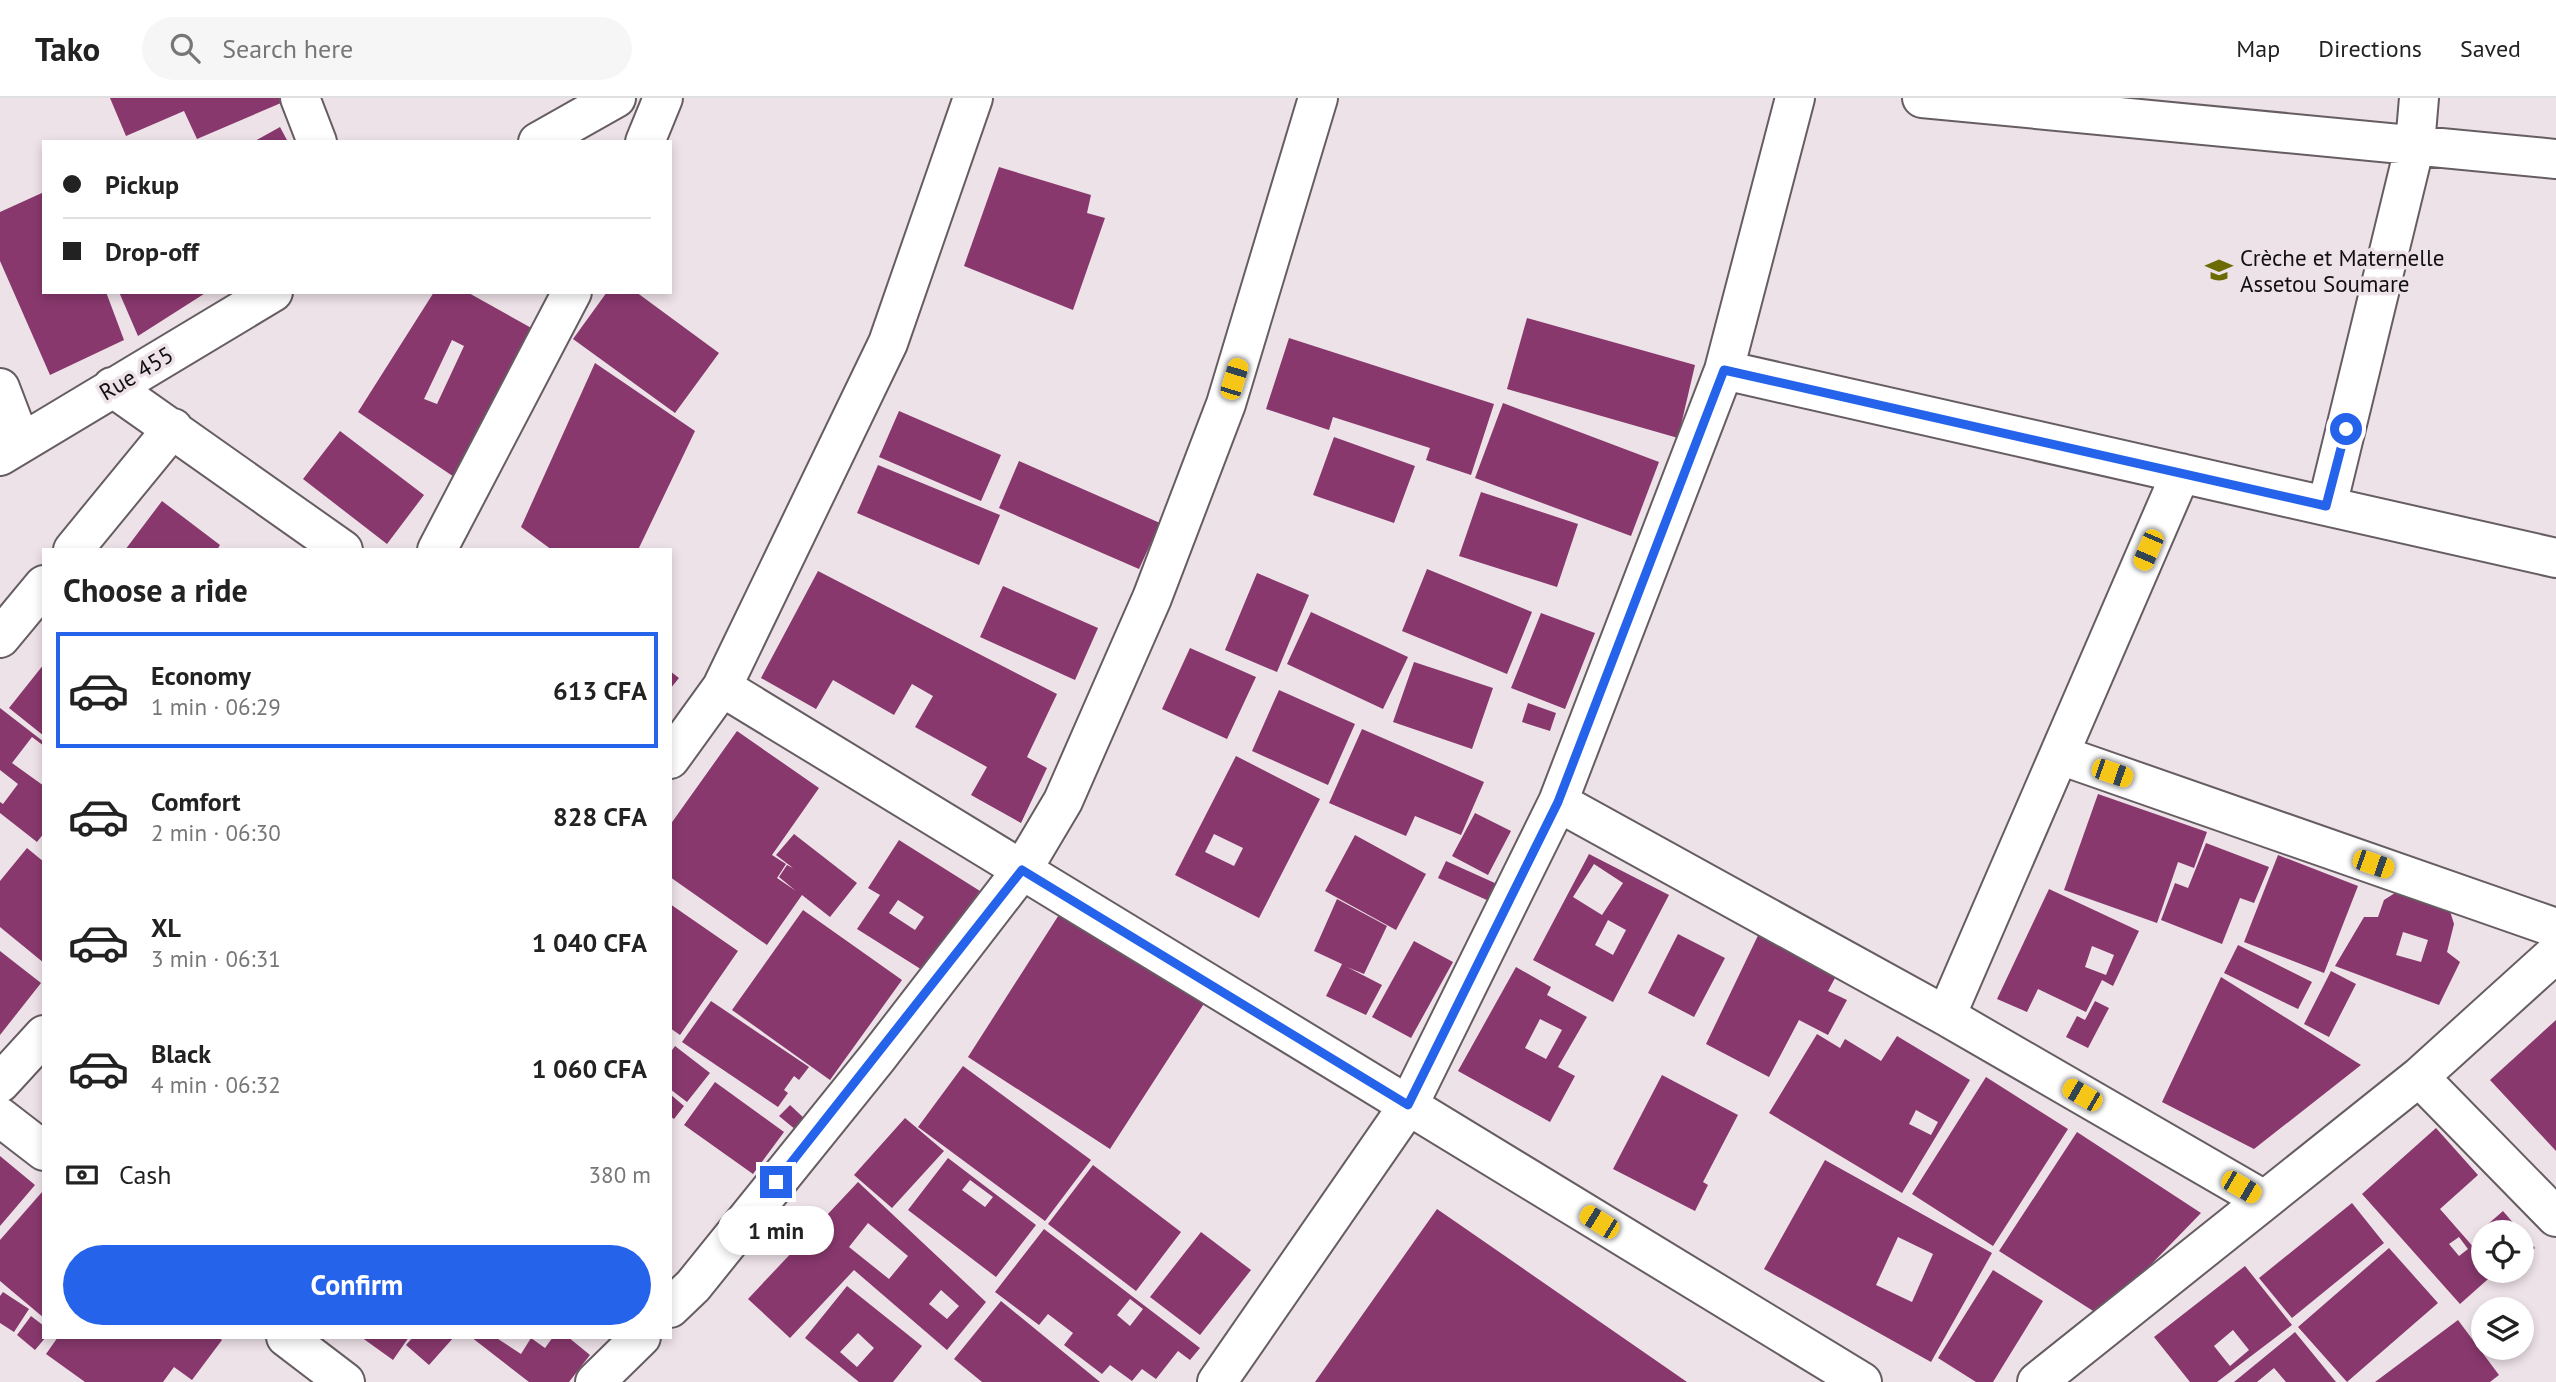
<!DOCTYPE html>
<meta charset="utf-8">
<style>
:root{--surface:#fff;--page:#f6f6f6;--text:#222;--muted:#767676;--line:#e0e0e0;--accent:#2563eb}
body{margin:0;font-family:"PT Sans",sans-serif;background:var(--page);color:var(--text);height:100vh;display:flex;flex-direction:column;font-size:26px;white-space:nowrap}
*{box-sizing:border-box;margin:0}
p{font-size:23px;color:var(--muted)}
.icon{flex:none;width:38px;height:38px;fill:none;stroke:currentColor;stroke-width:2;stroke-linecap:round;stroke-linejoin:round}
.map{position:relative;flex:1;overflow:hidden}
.drawer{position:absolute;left:42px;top:450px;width:630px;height:791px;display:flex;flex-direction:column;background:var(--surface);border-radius:0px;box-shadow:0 4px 10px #0003}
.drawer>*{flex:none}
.hud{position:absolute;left:42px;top:42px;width:630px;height:154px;border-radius:0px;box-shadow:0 4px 10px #0003;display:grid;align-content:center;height:154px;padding:0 21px;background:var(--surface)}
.fabs{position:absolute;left:2471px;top:1122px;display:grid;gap:14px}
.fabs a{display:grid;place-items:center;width:63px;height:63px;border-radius:50%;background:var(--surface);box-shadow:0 4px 10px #0003;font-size:35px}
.end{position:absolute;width:32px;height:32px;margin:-16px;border:9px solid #2563eb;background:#fff;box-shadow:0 0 0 4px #fff}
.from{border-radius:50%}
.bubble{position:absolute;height:49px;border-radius:24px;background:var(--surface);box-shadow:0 4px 10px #0003;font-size:23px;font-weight:800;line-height:49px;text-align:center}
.car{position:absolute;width:21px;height:42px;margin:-21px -10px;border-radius:9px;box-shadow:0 0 5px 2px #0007;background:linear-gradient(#f5c518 24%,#345 0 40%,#f5c518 0 76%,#345 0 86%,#f5c518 0)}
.hud b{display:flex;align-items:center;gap:24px;height:66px;font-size:26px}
.hud b+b{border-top:2px solid var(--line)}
.hud i{width:18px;height:18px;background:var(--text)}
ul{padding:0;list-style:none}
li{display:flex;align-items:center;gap:21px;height:116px;margin:0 14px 10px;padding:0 7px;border:4px solid transparent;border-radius:0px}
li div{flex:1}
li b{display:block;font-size:26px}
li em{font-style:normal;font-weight:800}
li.current{border-color:var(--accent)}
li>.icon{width:63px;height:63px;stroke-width:1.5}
h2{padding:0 21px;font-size:32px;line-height:84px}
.pay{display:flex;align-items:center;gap:18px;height:77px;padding:0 21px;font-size:26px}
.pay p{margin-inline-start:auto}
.button{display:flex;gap:14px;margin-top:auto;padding:14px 21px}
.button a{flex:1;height:80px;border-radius:42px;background:var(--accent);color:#fff;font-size:28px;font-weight:800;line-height:80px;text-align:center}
header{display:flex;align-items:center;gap:42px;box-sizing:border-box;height:98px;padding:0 35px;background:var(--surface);border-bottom:2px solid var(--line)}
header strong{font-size:33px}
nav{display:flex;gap:38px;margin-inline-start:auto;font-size:24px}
.search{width:490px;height:63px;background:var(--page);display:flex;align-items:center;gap:18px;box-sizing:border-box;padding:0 24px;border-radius:38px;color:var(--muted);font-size:26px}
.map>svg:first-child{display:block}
.building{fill:#88386d;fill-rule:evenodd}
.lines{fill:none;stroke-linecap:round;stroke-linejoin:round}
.minor-casing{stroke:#665d62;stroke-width:42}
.minor{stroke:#fff;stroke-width:38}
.route{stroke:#2563eb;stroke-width:9}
.labels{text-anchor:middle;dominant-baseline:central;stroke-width:7;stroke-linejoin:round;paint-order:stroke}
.poi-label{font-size:23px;fill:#120f11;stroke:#ede2e8;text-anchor:start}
.street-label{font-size:23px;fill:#120f11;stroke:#ede2e8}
</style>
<header>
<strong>Tako</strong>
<div class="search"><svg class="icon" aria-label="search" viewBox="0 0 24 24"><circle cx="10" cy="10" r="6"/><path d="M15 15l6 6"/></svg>Search here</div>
<nav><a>Map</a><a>Directions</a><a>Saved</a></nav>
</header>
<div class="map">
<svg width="2556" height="1284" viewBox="0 0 2556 1284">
<rect width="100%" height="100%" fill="#ede2e8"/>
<path class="building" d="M110 0H288V2L197 41 184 13 126 38Z
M280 29 288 44H253Z
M999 69 1091 97 1087 115 1105 120 1073 212 964 168Z
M44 94V194H106L124 242 50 277 0 163V114Z
M119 194H207L138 238Z
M434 194H467L535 232 463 385 358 314ZM452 242 464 248 437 306 424 301Z
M607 194H636L719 255 675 315 573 241Z
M1527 220 1695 267 1678 340 1507 291Z
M1289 240 1494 306 1471 377 1426 362 1430 350 1333 319 1329 332 1266 311Z
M595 265 695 333 638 452H552L521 429Z
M1503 305 1659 364 1631 438 1475 380Z
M899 313 1001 357 981 403 879 359Z
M340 333 424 397 387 446 303 381Z
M1334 339 1415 368 1394 425 1313 397Z
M1019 363 1160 425 1139 471 999 410Z
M878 367 1000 417 979 467 857 415Z
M1481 394 1578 426 1557 489 1459 458Z
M162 403 220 447 217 452H125Z
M1427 471 1532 514 1507 576 1402 533Z
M818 473 1057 596 1027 659 1047 670 1021 725 971 697 987 669 915 629 933 598 912 586 894 617 833 582 816 611 761 580Z
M1257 475 1309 497 1277 574 1225 552Z
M1003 488 1098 530 1075 582 980 539Z
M1311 514 1408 559 1383 611 1287 566Z
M1541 515 1595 535 1565 611 1511 590Z
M1190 550 1256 579 1227 641 1162 611Z
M1414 564 1493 590 1472 651 1393 624Z
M44 566V638L9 610Z
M670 573 679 580 670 591Z
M1279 592 1355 626 1328 687 1252 653Z
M1528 605 1556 615 1550 633 1522 624Z
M0 610 44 644V648L32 639 12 665 44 688V735L37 744 0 715V704L3 706 18 686 0 672Z
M1362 631 1484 684 1461 737 1415 718 1406 738 1329 705Z
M737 633 819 690 772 757 786 766 777 780 796 793 779 779 787 767 793 770 776 757 794 736 857 785 830 819 802 797 767 847 670 779V727Z
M1236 658 1320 701 1259 820 1175 777ZM1214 736 1243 750 1234 768 1205 754Z
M2098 696 2207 734 2194 770 2178 764 2157 825 2064 792Z
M1475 715 1511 733 1488 777 1452 758Z
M1355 737 1426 776 1396 832 1325 793Z
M899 742 980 793 927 875 857 831 880 797 868 790ZM898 802 924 819 915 832 889 815Z
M2206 745 2269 769 2254 805 2240 800 2222 846 2161 822 2175 785 2188 790Z
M27 750 44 764V865L0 829V783Z
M1589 756 1669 797 1613 904 1533 862ZM1594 766 1623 785 1602 817 1573 799ZM1608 822 1626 832 1613 857 1595 847Z
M2278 757 2358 788 2324 875 2244 844Z
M1446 763 1497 786 1489 803 1438 780Z
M2049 791 2139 833 2113 888 2102 882 2086 914 2038 891 2027 914 1997 901ZM2092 848 2114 857 2106 877 2085 869Z
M2398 793 2449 810 2454 826 2447 854 2460 864 2439 907 2335 868 2364 819H2378L2384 802ZM2403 834 2428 842 2421 864 2396 857Z
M1337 801 1387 828 1364 876 1347 869 1382 887 1366 917 1326 898 1342 866 1314 853Z
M670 806 738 853 680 937 670 930Z
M803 812 902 882 830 982 732 912Z
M1062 812 1205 904 1110 1051 968 959Z
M1764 825 1843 865 1828 893 1847 902 1828 937 1799 922 1769 979 1706 946Z
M1678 836 1725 860 1694 919 1648 895Z
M1414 843 1453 864 1411 940 1372 919Z
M2238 847 2312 884 2298 911 2224 875Z
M0 853 41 885 0 937Z
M1516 869 1551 889 1547 897 1587 919 1558 969 1575 978 1550 1024 1458 973ZM1540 921 1562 932 1546 961 1525 950Z
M2331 873 2356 886 2329 939 2304 926Z
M2221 879 2361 967 2254 1051 2162 1004Z
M711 903 809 969 799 982 794 978 784 992 788 995 778 1009 682 944Z
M2095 903 2109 910 2088 950 2066 939 2077 918 2085 922Z
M2556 922V1053L2490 982Z
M1817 936 1840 950 1845 941 1881 963 1897 938 1970 982 1902 1095 1769 1015ZM1916 1012 1938 1024 1931 1037 1909 1026Z
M675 948 710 975 687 1004 670 991V955Z
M963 968 1091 1062 1045 1123 918 1029Z
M1662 977 1738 1017 1703 1084 1708 1087 1695 1113 1613 1071Z
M1986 979 2068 1031 1993 1148 1912 1096Z
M715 984 784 1034 753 1076 684 1027Z
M670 996 684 1008 674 1021 670 1018Z
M790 1007 806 1022 796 1032 779 1018Z
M905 1020 944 1053 892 1110 854 1077Z
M2436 1030 2478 1077 2440 1111 2483 1160V1172L2496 1174 2460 1206 2362 1096ZM2459 1139 2468 1151 2459 1158 2449 1146Z
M2077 1034 2201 1115 2101 1218 1999 1153Z
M0 1058 35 1087 0 1128Z
M948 1060 1036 1127 996 1179 908 1112ZM970 1082 993 1099 985 1109 962 1092Z
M1825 1062 1992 1155 1931 1264 1764 1171ZM1898 1139 1933 1156 1912 1204 1876 1187Z
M1093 1067 1181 1134 1136 1193 1048 1126Z
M858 1084 986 1204 947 1252 854 1172 790 1240 748 1201ZM868 1125 908 1158 889 1181 849 1149ZM941 1192 959 1208 947 1221 929 1206Z
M42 1094 44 1095V1220L0 1183V1142Z
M2352 1105 2384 1145 2292 1220 2259 1180Z
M1437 1111 1687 1284H1315Z
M2503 1113 2521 1134H2483V1139L2479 1134Z
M1044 1131 1200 1250 1190 1262 1178 1253 1156 1281 1142 1271 1132 1283 1110 1267 1102 1276 1064 1247 1073 1235 1048 1216 1039 1227 995 1194ZM1130 1201 1143 1211 1130 1228 1117 1217Z
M1201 1134 1251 1172 1200 1237 1150 1199Z
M2522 1135 2535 1150 2522 1162Z
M2389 1150 2438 1205 2347 1284 2298 1229Z
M2245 1168 2292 1227 2217 1284H2190L2154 1239ZM2233 1232 2249 1252 2230 1268 2214 1248Z
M1993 1172 2043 1203 1993 1284H1976L1938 1260Z
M847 1188 922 1248 893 1284H859L805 1240ZM858 1235 874 1250 857 1269 840 1254Z
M3 1194 29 1211 14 1234 0 1225V1198Z
M1001 1203 1100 1284H982L954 1261Z
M31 1218 44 1228 46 1239 35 1252 17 1237Z
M2458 1222 2499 1277 2490 1284H2375Z
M2295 1234 2336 1284H2286L2274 1270 2257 1284H2234Z
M58 1239H218L222 1242 192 1282 174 1269 163 1284H85L46 1256Z
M361 1239H409L393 1262Z
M413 1239H454L429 1267 406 1247Z
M471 1239H495L521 1256 531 1240 545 1250 553 1239H568L590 1257 569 1284H529Z"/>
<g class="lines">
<defs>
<path id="minor" d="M300 0 317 44
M1922 0 2556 61
M538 44 616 0
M645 44 663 0
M1724 272 2556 460
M112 289 343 452
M0 290 21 345
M0 358 273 194
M2327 408 2415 47 2419 0
M73 452 173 330
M437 452 572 194
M0 540 44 487
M722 589 1862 1284
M2060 657 2556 830
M670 661 722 589 888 245 973 0
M1558 704 1946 918 2264 1102
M1946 918 2181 375
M2419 979 2556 1119
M0 985 44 937
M0 1019 44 1053
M670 1210 693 1188 877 960 1022 772 1063 703 1152 500 1226 306 1318 0
M286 1239 345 1284
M595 1284 641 1239
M1217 1284 1408 1008 1558 704 1724 272 1795 0
M2037 1284 2419 979 2556 855"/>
</defs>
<use href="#minor" class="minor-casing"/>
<use href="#minor" class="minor"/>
</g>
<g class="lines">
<path class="route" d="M776 1084 1022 772 1408 1007 1558 704 1724 272 2326 408 2346 331"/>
</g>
<defs>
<symbol id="school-bare" viewBox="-9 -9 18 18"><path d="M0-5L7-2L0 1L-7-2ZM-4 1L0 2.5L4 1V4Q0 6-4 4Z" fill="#6c6a05" stroke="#ede2e8" stroke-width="2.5" paint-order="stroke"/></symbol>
</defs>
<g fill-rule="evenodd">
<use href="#school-bare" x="2200" y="153" width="38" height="38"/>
</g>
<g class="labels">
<g class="poi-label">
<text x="2240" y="159">Crèche et Maternelle<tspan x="2240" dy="26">Assetou Soumare</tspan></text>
</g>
<g class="street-label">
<text transform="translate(136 275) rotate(-31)">Rue 455</text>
</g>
</g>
</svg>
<div class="fabs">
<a><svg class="icon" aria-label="locate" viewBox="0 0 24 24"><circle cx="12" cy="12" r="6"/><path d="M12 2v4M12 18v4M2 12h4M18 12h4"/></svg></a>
<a><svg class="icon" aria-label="layers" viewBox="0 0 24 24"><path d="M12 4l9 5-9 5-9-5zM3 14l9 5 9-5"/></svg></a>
</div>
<i class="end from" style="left:2346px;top:331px"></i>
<i class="end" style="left:776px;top:1084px"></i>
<div class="bubble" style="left:718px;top:1108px;width:116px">1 min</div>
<i class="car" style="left:1234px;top:281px;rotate:17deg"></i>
<i class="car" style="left:2148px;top:452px;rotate:203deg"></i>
<i class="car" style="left:2112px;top:675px;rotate:109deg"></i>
<i class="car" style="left:2373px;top:766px;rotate:109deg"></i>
<i class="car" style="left:2082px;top:997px;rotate:300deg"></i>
<i class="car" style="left:2241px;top:1089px;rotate:120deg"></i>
<i class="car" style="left:1599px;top:1124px;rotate:302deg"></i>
<div class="hud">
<b><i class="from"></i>Pickup</b>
<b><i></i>Drop-off</b>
</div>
<section class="drawer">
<h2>Choose a ride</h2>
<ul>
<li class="current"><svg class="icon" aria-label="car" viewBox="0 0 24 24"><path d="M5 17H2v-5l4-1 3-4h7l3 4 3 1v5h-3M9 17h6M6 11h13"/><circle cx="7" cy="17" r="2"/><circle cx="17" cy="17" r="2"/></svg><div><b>Economy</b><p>1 min · 06:29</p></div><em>613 CFA</em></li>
<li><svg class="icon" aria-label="car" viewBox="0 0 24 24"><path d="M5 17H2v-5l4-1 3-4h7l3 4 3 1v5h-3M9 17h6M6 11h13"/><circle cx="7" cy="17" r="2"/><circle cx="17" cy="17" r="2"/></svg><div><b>Comfort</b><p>2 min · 06:30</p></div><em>828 CFA</em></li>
<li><svg class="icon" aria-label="car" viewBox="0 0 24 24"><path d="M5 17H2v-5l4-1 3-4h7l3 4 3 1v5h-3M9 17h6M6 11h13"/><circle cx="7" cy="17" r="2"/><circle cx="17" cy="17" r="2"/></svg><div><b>XL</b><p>3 min · 06:31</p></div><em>1 040 CFA</em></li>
<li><svg class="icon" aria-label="car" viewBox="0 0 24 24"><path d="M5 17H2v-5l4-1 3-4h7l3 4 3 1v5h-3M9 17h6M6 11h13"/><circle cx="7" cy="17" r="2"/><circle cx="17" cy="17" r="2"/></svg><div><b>Black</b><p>4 min · 06:32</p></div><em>1 060 CFA</em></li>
</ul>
<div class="pay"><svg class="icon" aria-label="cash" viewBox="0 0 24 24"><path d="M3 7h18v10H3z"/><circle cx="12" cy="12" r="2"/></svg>Cash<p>380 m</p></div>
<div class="button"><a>Confirm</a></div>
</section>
</div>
